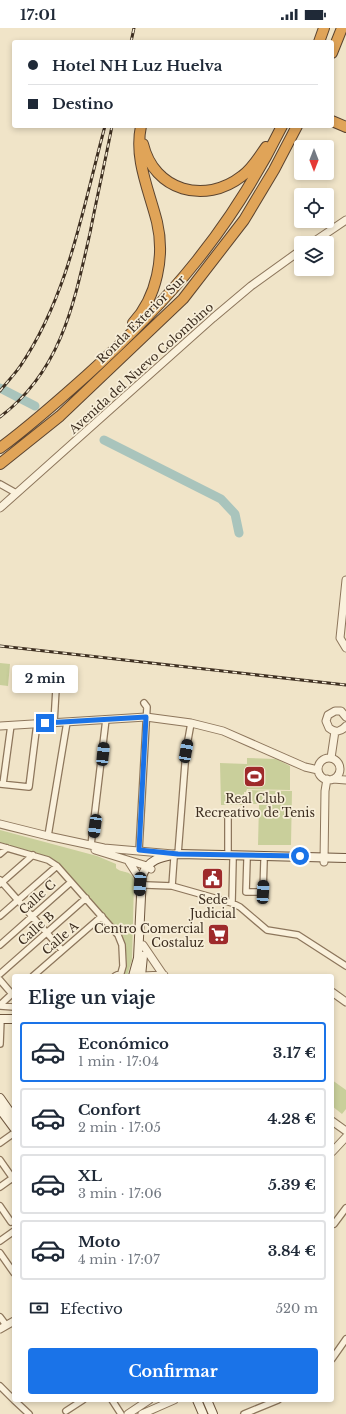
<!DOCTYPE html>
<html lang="es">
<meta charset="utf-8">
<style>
:root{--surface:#fff;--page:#f2f2f3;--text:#1f2937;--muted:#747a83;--line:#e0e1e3;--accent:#1a73e8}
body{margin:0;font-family:"Libre Baskerville",serif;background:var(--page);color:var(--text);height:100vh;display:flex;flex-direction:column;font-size:15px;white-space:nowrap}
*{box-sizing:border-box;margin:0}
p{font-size:13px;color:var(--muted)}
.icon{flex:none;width:22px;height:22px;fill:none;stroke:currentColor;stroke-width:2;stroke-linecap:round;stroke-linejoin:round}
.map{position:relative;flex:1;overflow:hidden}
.side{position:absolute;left:12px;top:946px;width:322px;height:428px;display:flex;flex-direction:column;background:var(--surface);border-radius:4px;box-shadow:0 2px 6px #0003}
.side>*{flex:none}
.hud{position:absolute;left:12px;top:12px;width:322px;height:88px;border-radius:4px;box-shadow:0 2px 6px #0003;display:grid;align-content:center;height:88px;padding:0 16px;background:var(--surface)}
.needle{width:26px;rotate:180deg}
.fabs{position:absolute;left:294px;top:112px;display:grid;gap:8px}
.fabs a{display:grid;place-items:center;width:40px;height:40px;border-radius:4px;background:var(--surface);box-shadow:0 2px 6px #0003;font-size:20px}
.end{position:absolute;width:18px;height:18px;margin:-9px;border:5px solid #1a73e8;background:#fff;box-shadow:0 0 0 2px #fff}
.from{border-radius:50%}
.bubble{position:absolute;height:28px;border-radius:4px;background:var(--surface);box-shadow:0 2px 6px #0003;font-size:13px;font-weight:700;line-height:28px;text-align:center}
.car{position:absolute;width:12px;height:24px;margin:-12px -6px;border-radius:5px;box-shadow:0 0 3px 1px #0007;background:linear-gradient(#222 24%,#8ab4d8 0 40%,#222 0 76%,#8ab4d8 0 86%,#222 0)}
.hud b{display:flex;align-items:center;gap:14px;height:38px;font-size:15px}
.hud b+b{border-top:1px solid var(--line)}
.hud i{width:10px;height:10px;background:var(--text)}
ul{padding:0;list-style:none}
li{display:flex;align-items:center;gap:12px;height:60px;margin:0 8px 6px;padding:0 8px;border:2px solid var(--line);border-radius:4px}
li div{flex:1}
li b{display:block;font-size:15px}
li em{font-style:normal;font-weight:700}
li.on{border-color:var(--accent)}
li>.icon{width:36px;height:36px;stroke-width:1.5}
h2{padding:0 16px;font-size:18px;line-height:48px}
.pay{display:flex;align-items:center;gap:10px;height:44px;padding:0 16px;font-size:15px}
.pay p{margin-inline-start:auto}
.action{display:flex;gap:8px;margin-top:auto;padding:8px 16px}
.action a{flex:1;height:46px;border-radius:4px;background:var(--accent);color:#fff;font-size:16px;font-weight:700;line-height:46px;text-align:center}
.status{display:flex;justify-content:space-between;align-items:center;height:28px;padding:0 20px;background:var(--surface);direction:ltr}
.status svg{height:11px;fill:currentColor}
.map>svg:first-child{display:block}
.green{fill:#c9cf9b}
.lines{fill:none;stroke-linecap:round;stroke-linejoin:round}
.river{stroke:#a9c4bc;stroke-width:9}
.minor-casing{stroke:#8d765c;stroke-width:8}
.tertiary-casing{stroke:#8d765c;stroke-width:9}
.secondary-casing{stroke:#6f573f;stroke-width:10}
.motorway-casing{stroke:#5b4430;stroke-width:12}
.minor{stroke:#faf1dc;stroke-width:5.5}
.tertiary{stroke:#faf1dc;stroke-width:7}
.secondary{stroke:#faf1dc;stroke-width:8}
.motorway{stroke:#e0a458;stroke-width:10}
.rail-casing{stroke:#3d2e20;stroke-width:3}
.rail{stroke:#f7eed8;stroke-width:1.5;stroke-dasharray:4.5;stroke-linecap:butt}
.route{stroke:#1a73e8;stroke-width:5}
.labels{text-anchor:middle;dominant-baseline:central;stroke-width:3.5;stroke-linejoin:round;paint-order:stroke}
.street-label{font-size:12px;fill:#3d2e20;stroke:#f7eed8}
.poi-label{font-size:12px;fill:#3d2e20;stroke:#f7eed8}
</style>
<div class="status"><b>17:01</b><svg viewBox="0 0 49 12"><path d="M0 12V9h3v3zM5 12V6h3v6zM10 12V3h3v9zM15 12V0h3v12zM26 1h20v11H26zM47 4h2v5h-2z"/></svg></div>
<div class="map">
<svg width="346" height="1386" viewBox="0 0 346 1386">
<rect width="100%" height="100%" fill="#f0e4c8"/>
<path class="green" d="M0 635 10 636 8 658 0 657Z
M247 730 276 731 290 738V762L247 761 246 764H244V777H221L220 735 247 736Z
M248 762 292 763 291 817H258L259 776H247Z
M0 802 97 828 116 836V840C122 846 133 841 134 854L132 932 127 948H121C130 941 126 914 120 905L58 835 37 825 0 815Z
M332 1052 346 1062V1081L342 1086 332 1078Z"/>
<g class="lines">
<path class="river" d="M0 360 35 378
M104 412 221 471 235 486 239 505"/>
<defs>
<path id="minor" d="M0 456 16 465
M54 695 56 661
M0 756 29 759 37 695
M3 756 11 697
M215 785 228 786V822
M48 808 67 694
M91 817 106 691
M0 818 48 832 57 838 118 907 122 917 123 938 121 945 115 948
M139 823 147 679 144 675
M0 826 7 820
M178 826 186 723 191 695
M247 832 246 864H263L264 833
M0 852 62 922
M0 856 33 827
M146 857 172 858 232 875 240 879 267 902 298 907 346 938
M172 858 174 830
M232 875 233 832
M0 888 57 838
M0 917 71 854
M0 946 86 870
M33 948 102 888
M0 952 12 966
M0 977 14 964
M0 978 14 979
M0 1016 1 991
M0 1115 14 1105
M0 1132 14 1152
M0 1159 14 1149
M0 1178 11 1194
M334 1196 346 1180
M0 1213 14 1203
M0 1225 14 1245
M0 1289 6 1297
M332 1331 346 1311
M0 1358 14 1372
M14 1372 29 1386
M112 1372 121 1386
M66 1383 83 1372
M244 1386 278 1372"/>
<path id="tertiary" d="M312 215 346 192
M0 480 213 290 251 258 301 222
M346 552 340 610 346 620
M346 689 341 683H335L328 687 326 693 329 700C335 705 341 704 346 698
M0 698 146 689 191 695 223 703 305 739 318 742
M331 730 335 703
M318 741a11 11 0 1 1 22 0a11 11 0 1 1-22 0Z
M333 751 346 752
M0 796 48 808 104 820 173 826
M95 822 147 838 151 841
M129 834 138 848 140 856
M324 834 325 763 327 751
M143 917 164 948
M142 948 164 947
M332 964 346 974
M332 1093 346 1103
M332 1124 346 1109
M0 1301 14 1293
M128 1386 149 1372
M142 1386 174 1372"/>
<path id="secondary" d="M133 948 138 930 142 848C149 830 162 829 178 826L346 830
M141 948 143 928
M0 991H14
M0 1070 14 1090
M0 1081 14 1100
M197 1372 203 1386
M207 1372 213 1386"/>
<path id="motorway" d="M319 14 324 0
M332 25 342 0
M332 93 346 99
M143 116C154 163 205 177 242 148 252 141 259 129 266 119
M133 295C157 269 165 228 157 194 149 162 134 131 141 98
M0 420C30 398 58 373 86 348 170 272 231 201 282 98
M0 436 60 388 183 271 244 192 274 142 297 98"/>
</defs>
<use href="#minor" class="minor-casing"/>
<use href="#tertiary" class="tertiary-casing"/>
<use href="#secondary" class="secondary-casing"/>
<use href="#motorway" class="motorway-casing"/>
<use href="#minor" class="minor"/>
<use href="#tertiary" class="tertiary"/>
<use href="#secondary" class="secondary"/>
<use href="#motorway" class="motorway"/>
<defs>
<path id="rail" d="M131 14 134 0
M0 363C7 354 15 346 21 337 69 266 83 179 105 98
M0 389C61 343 74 276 90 205 97 169 105 134 112 98
M0 618 346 657"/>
</defs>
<use href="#rail" class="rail-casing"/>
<use href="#rail" class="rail"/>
</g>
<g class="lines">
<path class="route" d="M45 695 146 689 139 822 178 826 300 828"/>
</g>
<defs>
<symbol id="stadium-square" viewBox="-11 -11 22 22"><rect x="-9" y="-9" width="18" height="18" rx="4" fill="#9e2a2b" stroke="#f7eed8"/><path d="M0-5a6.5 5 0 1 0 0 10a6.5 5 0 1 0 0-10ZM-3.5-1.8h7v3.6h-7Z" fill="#fff"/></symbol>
<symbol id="civic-square" viewBox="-11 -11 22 22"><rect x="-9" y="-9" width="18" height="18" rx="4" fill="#9e2a2b" stroke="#f7eed8"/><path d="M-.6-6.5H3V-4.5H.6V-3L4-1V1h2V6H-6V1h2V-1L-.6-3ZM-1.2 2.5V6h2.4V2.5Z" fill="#fff"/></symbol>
<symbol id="supermarket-square" viewBox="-11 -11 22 22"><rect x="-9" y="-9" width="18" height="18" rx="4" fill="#9e2a2b" stroke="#f7eed8"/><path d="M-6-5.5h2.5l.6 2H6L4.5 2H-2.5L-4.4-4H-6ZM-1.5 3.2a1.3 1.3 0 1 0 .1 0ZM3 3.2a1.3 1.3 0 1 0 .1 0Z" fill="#fff"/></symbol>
</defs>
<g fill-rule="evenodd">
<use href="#stadium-square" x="242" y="736" width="25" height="25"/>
<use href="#civic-square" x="200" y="838" width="25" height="25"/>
<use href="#supermarket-square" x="206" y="894" width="25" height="25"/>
</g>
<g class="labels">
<g class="street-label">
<text transform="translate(141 291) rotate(-45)">Ronda Exterior Sur</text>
<text transform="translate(141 340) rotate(-42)">Avenida del Nuevo Colombino</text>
<text transform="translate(37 869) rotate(-42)">Calle C</text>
<text transform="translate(36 900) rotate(-42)">Calle B</text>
<text transform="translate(60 910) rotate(-41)">Calle A</text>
</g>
<g class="poi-label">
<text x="255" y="770">Real Club<tspan x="255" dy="14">Recreativo de Tenis</tspan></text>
<text x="213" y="871">Sede<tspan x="213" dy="14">Judicial</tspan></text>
<text x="204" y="900" text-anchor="end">Centro Comercial<tspan x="204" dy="14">Costaluz</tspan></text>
</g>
</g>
</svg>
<div class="fabs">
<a><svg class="needle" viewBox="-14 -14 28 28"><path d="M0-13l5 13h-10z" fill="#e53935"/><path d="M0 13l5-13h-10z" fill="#747a83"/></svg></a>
<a><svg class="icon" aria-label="locate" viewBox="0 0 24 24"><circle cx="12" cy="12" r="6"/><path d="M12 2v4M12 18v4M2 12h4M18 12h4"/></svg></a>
<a><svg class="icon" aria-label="layers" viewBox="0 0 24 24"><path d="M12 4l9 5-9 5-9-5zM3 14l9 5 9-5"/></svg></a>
</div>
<i class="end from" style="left:300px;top:828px"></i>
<i class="end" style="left:45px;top:695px"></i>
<div class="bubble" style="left:12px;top:637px;width:66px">2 min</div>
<i class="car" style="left:186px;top:723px;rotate:10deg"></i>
<i class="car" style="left:103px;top:726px;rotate:6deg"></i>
<i class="car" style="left:95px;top:798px;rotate:188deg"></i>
<i class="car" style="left:140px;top:856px;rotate:183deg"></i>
<i class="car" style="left:263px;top:864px;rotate:3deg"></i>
<div class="hud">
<b><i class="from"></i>Hotel NH Luz Huelva</b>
<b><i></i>Destino</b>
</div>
<section class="side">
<h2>Elige un viaje</h2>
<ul>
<li class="on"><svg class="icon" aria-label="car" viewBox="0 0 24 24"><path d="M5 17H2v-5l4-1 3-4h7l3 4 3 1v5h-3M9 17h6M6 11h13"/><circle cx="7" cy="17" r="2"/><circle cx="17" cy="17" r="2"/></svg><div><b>Económico</b><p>1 min · 17:04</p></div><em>3.17 €</em></li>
<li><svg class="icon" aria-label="car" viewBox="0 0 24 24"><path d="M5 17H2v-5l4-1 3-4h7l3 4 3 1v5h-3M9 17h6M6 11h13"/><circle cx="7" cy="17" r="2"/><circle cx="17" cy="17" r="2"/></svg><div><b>Confort</b><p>2 min · 17:05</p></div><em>4.28 €</em></li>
<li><svg class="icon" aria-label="car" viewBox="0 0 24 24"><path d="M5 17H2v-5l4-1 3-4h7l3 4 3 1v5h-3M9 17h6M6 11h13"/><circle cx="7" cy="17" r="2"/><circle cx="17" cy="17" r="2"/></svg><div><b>XL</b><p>3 min · 17:06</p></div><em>5.39 €</em></li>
<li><svg class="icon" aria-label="car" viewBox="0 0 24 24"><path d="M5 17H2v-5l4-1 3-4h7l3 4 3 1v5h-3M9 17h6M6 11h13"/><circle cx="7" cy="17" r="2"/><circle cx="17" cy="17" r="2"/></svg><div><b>Moto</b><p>4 min · 17:07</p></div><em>3.84 €</em></li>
</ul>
<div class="pay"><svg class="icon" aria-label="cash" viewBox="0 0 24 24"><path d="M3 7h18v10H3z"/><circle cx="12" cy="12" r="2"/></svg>Efectivo<p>520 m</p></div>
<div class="action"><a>Confirmar</a></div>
</section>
</div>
